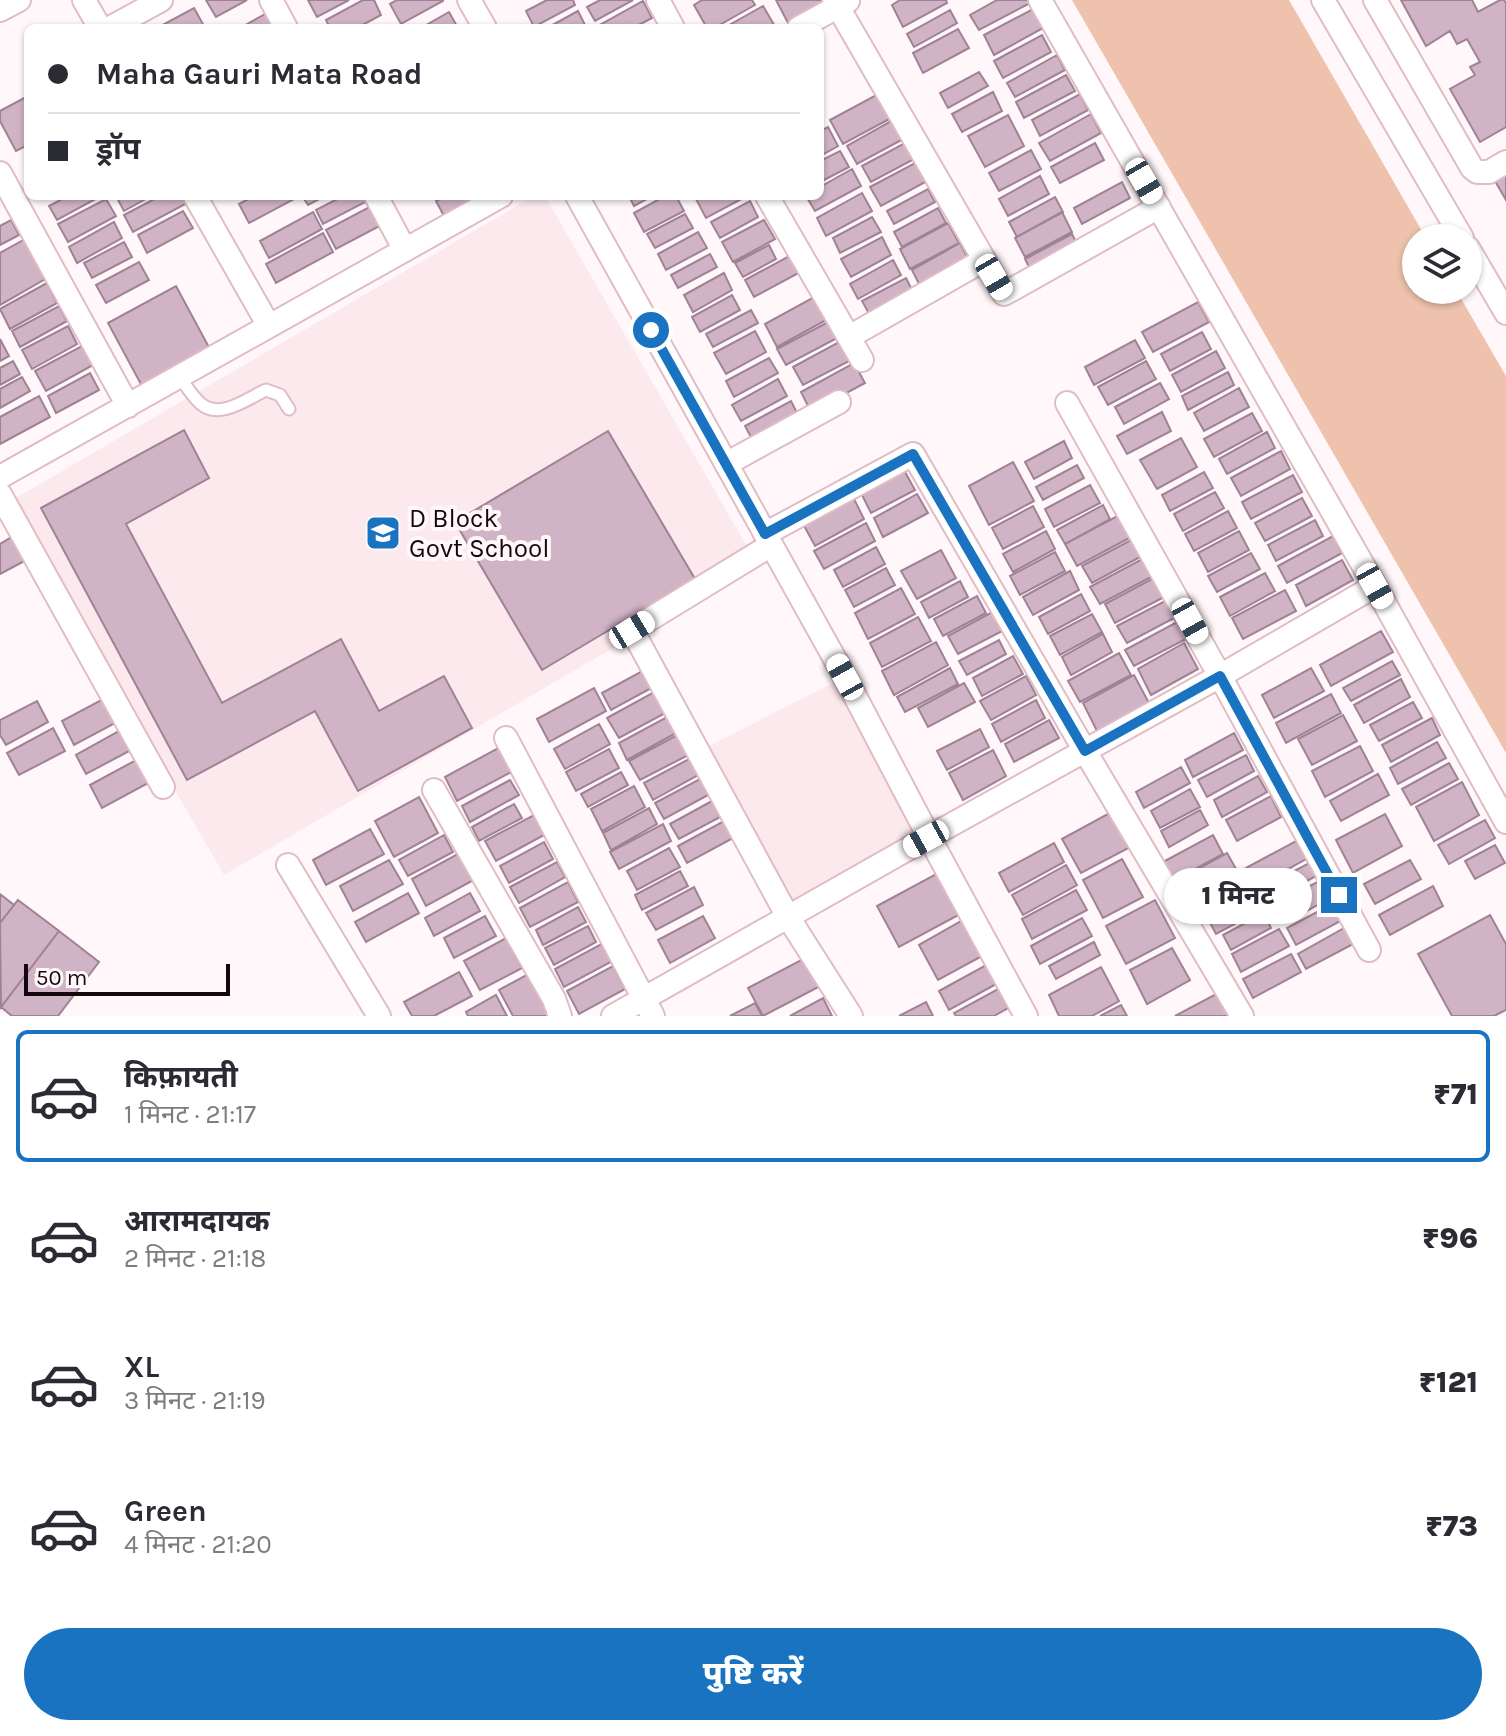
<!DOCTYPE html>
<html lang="hi">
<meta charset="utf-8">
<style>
:root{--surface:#fff;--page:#f7f7f7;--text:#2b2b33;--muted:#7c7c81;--line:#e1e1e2;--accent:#1a73c0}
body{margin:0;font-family:Karla,"Noto Sans Devanagari",sans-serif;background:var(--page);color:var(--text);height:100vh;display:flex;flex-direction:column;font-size:30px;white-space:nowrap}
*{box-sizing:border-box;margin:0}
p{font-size:26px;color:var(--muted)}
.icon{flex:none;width:44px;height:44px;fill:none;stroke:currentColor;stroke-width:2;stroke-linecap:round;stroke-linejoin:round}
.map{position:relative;height:1016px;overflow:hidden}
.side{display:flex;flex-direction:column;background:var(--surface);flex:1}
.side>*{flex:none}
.guide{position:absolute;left:24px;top:24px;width:800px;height:176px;border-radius:12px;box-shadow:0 2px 6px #0004;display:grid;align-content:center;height:176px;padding:0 24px;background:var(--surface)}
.tools{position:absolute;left:1402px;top:224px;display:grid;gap:16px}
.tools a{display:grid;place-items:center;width:80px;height:80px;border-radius:50%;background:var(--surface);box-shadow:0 2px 6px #0004;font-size:40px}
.scale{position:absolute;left:24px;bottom:20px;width:206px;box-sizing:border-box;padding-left:8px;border:4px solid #14080b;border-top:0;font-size:22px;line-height:28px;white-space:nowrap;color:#14080b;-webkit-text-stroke:6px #fff7f9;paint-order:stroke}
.end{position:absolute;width:36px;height:36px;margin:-18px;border:10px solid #1a73c0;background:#fff;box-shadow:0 0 0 4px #fff}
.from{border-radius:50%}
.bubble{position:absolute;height:56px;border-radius:28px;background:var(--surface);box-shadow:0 2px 6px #0004;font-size:26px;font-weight:800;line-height:56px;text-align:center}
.car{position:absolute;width:24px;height:48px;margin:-24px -12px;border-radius:10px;box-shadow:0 0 6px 2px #0007;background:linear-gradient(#fff 24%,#345 0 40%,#fff 0 76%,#345 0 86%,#fff 0)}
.guide b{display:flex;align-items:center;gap:28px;height:76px;font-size:30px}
.guide b+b{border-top:2px solid var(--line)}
.guide i{width:20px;height:20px;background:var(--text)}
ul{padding:14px 0 0;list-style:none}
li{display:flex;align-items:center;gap:24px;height:132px;margin:0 16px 12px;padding:0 8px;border:4px solid transparent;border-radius:12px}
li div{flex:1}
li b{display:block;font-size:30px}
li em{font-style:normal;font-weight:800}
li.current{border-color:var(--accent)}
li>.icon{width:72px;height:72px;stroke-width:1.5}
.button{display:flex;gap:16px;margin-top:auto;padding:16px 24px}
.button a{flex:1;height:92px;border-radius:48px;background:var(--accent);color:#fff;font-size:32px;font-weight:800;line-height:92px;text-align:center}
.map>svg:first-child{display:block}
.built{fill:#fce9ed}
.green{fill:#eec2ac}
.building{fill:#d1b3c6;stroke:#9f8395;stroke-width:2}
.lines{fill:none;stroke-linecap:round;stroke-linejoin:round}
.lane-casing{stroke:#e0bdc5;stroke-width:15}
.street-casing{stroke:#e0bdc5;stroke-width:26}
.lane{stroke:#fff;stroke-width:11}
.street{stroke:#fff;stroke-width:22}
.route{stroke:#1a73c0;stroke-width:10}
.labels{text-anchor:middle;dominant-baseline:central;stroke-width:8;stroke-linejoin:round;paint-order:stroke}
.poi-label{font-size:26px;fill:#14080b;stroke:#fff7f9;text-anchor:start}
</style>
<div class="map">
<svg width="1506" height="1016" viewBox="0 0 1506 1016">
<rect width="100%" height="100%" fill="#fff7f9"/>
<path class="built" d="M534 196H545L757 564 224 875 9 502Z
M845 677 926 839 793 914 697 752Z"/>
<path class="green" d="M1072 0H1289L1426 238H1416V290H1456L1506 376V753Z"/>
<path class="building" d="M206 0H247L216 17Z
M308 0H349L317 17Z
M363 0H374L381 15 357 28H330L326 20Z
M397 0H443V1L401 24 390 4Z
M547 0H573L575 5 534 27 526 11Z
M600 0H633L595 21 587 7Z
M702 0H752L755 5 714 28H707L694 5Z
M776 0H827L828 1 788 23Z
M900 0H946L947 3 903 27 892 5Z
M997 0H1031L1032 2 979 30 970 15Z
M1401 0H1472L1478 12 1500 0H1504L1506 3V127L1480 142 1450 89 1475 75 1470 67 1480 62 1467 39 1457 44 1450 31 1426 46Z
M643 1 652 18 633 28H599L598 26Z
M763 6 776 28H724Z
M194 8 204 26 200 28H157Z
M1033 9 1043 28 994 55 984 35Z
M950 10 957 23 914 47 907 34Z
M578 11 586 27 585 28H547Z
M449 12 458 28H421Z
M267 13 275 28H240Z
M958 29 969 48 923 73 913 53Z
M1042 35 1051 52 1003 78 994 61Z
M1057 55 1065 70 1015 97 1007 83Z
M979 72 988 86 948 108 940 93Z
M1066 75 1075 91 1024 118 1016 102Z
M993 92 1002 111 962 132 952 114Z
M880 93 893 117 843 144 830 120Z
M1080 94 1088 110 1040 136 1032 120Z
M28 96V145L16 151 0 121V111Z
M1091 114 1101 133 1050 161 1039 143Z
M1008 115 1024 146 985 167 968 136Z
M895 119 905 138 857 164 847 146Z
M828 127 838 146 820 156V131Z
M905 143 914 159 871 182 862 166Z
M1095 143 1104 160 1060 183 1051 167Z
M1031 150 1041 169 999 191 989 173Z
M840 151 849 167 820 182V161Z
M917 162 927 181 881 206 870 187Z
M852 169 861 186 815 211 806 196H820V187Z
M1506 174V200L1495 181Z
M1040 176 1049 194 1008 216 999 199Z
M1122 182 1130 198 1082 224 1074 208Z
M928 189 935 202 894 224 887 211Z
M862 193 872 211 826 236 817 218Z
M68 196H101L57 220 49 206Z
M116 196H151L124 211Z
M160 196H186L189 202 133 232 124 215Z
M254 196H298V197L249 223 239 204Z
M302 196H325L308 205Z
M343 196 375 197 323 224 316 210Z
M446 196H482L445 218 436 201Z
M629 196H652L634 206Z
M665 196H676L684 211 644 232 634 213Z
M702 196H747L706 218 696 199Z
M1055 197 1063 212 1017 237 1009 222Z
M106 199 116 216 68 242 58 224Z
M750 201 758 217 720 238 711 222Z
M377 203 387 222 336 249 326 230Z
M938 208 946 223 902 247 894 232Z
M183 211 193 228 147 253 138 235Z
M313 212 322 229 269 258 260 241Z
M1062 212 1072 232 1025 257 1015 238Z
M685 214 693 228 655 248 647 234Z
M872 217 881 232 840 253 833 238Z
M11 220 19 235 0 245V226Z
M764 220 775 239 733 262 722 242Z
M114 222 122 238 77 263 69 247Z
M948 223 959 243 910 269 900 249Z
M698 232 707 248 666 270 658 254Z
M323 233 333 252 276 283 266 264Z
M1072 234 1080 250 1033 275 1025 259Z
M882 237 891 255 851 277 841 259Z
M27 238 49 277 0 305V253Z
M124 242 132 257 92 278 84 263Z
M960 243 972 266 923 292 912 270Z
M769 245 776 259 743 277 735 263Z
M795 253 804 270 754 297 745 280Z
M710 254 717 267 678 288 671 275Z
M893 260 901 275 858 299 850 284Z
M139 262 149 280 106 303 96 285Z
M724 273 732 290 693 312 684 295Z
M906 278 915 296 872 319 862 301Z
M47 283 57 303 10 329 0 309Z
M176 286 211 351 143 388 108 323Z
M732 295 740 310 700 332 692 317Z
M816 296 828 319 777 347 765 324Z
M1198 302 1209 322 1153 352 1142 332Z
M59 306 67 321 20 347 12 331Z
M751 310 758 323 713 347 706 334Z
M830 321 839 337 786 365 777 349Z
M68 326 77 344 32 369 22 350Z
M755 331 766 352 726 374 714 353Z
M1202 332 1211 349 1170 371 1161 354Z
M0 339 9 356 0 361Z
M1135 340 1145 358 1094 385 1085 367Z
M839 342 849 361 803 385 793 367Z
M82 346 93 365 46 391 35 371Z
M1216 351 1225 368 1181 392 1172 375Z
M769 358 778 373 734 397 726 381Z
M13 361 20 374 0 385V368Z
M1146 361 1156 379 1108 405 1098 387Z
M854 363 865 383 811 412 801 392Z
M1228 372 1234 385 1188 410 1182 396Z
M90 373 99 390 56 413 48 396Z
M22 377 30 391 0 408V389Z
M778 379 787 396 741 421 732 405Z
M1160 383 1169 399 1124 424 1115 407Z
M1239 388 1249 407 1204 431 1194 413Z
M39 396 50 417 0 444V417Z
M791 401 799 417 753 441 745 426Z
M1162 412 1171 431 1127 454 1117 436Z
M1252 413 1262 431 1214 457 1204 439Z
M184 430 209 478 126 524 222 703 341 639 379 711 444 676 472 728 358 791 315 711 187 780 41 508Z
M608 431 695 579 542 670 455 522Z
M1267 432 1275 448 1227 474 1219 459Z
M1181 438 1197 467 1157 489 1140 460Z
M1064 441 1072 458 1034 479 1025 462Z
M1281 451 1290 469 1241 496 1231 478Z
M1013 462 1034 501 989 525 969 486Z
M1077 465 1084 478 1043 500 1036 487Z
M904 470 915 490 871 513 861 493Z
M1204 472 1213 488 1170 511 1162 495Z
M1293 475 1302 492 1251 519 1242 502Z
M1090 485 1100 503 1054 527 1045 509Z
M1215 492 1224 508 1183 531 1174 514Z
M917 494 928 513 883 537 874 518Z
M852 495 864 519 815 546 802 522Z
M1302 498 1312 516 1265 541 1255 523Z
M1103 505 1110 519 1065 544 1057 530Z
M1033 506 1044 527 1003 549 992 528Z
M1228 511 1237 528 1194 551 1185 534Z
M1123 513 1135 535 1077 566 1065 544Z
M1315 520 1323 536 1276 561 1268 545Z
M866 523 875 541 824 569 814 551Z
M1046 531 1055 549 1013 572 1003 554Z
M1239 531 1249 550 1208 572 1198 553Z
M17 534 30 558 0 574V544Z
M1333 536 1342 553 1287 583 1278 566Z
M1131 540 1140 557 1092 583 1082 566Z
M876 547 885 564 843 587 834 570Z
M941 550 956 578 917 599 901 571Z
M1055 552 1065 571 1020 595 1010 576Z
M1251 553 1260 569 1217 592 1208 576Z
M1144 558 1153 576 1100 604 1090 587Z
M1342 560 1353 580 1306 606 1296 585Z
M886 568 895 585 854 607 845 590Z
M1070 571 1079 590 1033 615 1023 597Z
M1265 573 1275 591 1230 616 1220 597Z
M1154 578 1164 597 1115 623 1105 604Z
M960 581 968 597 929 618 921 602Z
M901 588 915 614 868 639 855 613Z
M1285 590 1296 611 1243 639 1232 618Z
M1081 594 1090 611 1048 634 1039 617Z
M977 596 986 613 943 636 934 619Z
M1167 600 1176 617 1127 643 1117 626Z
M996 610 1006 629 958 654 948 636Z
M1092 614 1102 632 1060 655 1050 636Z
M918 617 931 641 882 667 870 643Z
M1177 622 1186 639 1134 666 1125 650Z
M1381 631 1393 652 1331 686 1320 665Z
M1103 634 1112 652 1071 675 1062 657Z
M999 640 1006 654 967 675 959 661Z
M936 642 948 665 894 695 882 671Z
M1184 643 1198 669 1151 695 1138 669Z
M1119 653 1131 675 1080 702 1068 681Z
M1013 656 1023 674 982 696 973 678Z
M1392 661 1400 675 1351 701 1343 688Z
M950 668 958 684 905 712 897 697Z
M1311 668 1324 691 1274 718 1262 695Z
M646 669 655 686 611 710 602 693Z
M1134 675 1149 703 1097 731 1083 703Z
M1026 676 1036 695 991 720 980 701Z
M1401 679 1410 697 1364 723 1354 705Z
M964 683 975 702 928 727 918 708Z
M594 688 606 711 549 742 537 719Z
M656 691 667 712 619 738 607 718Z
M1331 694 1341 713 1286 743 1276 723Z
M105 698 117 722 74 745 62 721Z
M1036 700 1045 718 1001 742 992 724Z
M37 701 48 722 6 745 0 735V720Z
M1413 702 1422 718 1379 741 1370 725Z
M1343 715 1357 741 1312 765 1298 739Z
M667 717 676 733 627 760 619 743Z
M1432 718 1440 735 1391 762 1382 745Z
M1049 720 1059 738 1014 762 1005 744Z
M599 724 610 744 565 769 554 749Z
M53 728 65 751 19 775 7 753Z
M980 729 989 747 947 770 937 751Z
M121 730 131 750 86 774 76 755Z
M683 732 694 752 640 780 629 761Z
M1234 733 1243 750 1193 777 1185 760Z
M1437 742 1446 758 1398 784 1390 768Z
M502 746 515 770 457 801 445 777Z
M1360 746 1373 771 1325 797 1312 771Z
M609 749 619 768 576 791 566 772Z
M993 750 1006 776 963 800 949 773Z
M1246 755 1254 771 1207 797 1198 780Z
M138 759 150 782 102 808 90 785Z
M689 759 698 775 653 800 644 783Z
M1449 763 1458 779 1411 805 1402 789Z
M1181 767 1190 783 1144 808 1136 792Z
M621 772 628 785 588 807 581 794Z
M1378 774 1389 795 1341 821 1330 801Z
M1258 776 1267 792 1222 817 1214 800Z
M700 779 708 795 664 819 655 803Z
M510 780 519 795 470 822 462 806Z
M1462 782 1479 815 1434 841 1416 807Z
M634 786 645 807 602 831 591 809Z
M1190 789 1200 807 1160 828 1151 811Z
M1271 796 1281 817 1237 841 1226 820Z
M419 797 438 833 394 857 375 821Z
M712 801 720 817 679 839 670 824Z
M514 804 522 818 479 841 472 827Z
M649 808 657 824 611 850 603 833Z
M1115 810 1134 845 1081 873 1062 839Z
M1200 810 1208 825 1169 847 1161 831Z
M1385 814 1402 846 1353 873 1336 840Z
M534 815 544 835 496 861 485 841Z
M1485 820 1495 838 1449 864 1438 845Z
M724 821 733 838 687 863 678 846Z
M663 824 671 841 619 869 610 852Z
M370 829 384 854 326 885 313 860Z
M444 835 453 852 408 876 399 860Z
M1213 835 1223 854 1173 881 1163 862Z
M1296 841 1306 859 1256 887 1246 868Z
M544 842 553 859 509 883 500 866Z
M1054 843 1064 862 1009 892 999 873Z
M1495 845 1505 863 1475 879 1465 861Z
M669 848 680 867 637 890 627 871Z
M465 850 479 877 426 906 412 879Z
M1227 853 1248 890 1205 913 1185 876Z
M1122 859 1143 897 1103 918 1083 880Z
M389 860 403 884 353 911 340 886Z
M1410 860 1421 879 1375 904 1364 884Z
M557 862 565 877 519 903 510 887Z
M1311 862 1318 875 1271 900 1264 887Z
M1066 865 1077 885 1023 915 1012 895Z
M680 871 688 886 642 910 635 895Z
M940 872 962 913 899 947 877 906Z
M1321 880 1331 898 1284 923 1274 905Z
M568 882 578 902 530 927 520 908Z
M1433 886 1443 906 1390 935 1379 915Z
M694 887 703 905 656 930 646 913Z
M1076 890 1087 910 1032 939 1022 919Z
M408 893 419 913 366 942 355 922Z
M470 893 480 911 434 936 425 918Z
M1254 893 1263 909 1216 934 1208 919Z
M0 894 14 905 0 923Z
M18 900 59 931 1 1007 0 923Z
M1155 900 1175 938 1126 964 1106 926Z
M1336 902 1344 919 1296 945 1287 928Z
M578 907 586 922 543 945 536 930Z
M1264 913 1271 928 1231 950 1223 935Z
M1490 915 1506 944V1010L1494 1016H1452L1418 954Z
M485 916 496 936 454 958 444 938Z
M703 916 715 938 670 963 658 940Z
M1082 918 1092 936 1040 964 1031 946Z
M963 920 982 956 938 980 919 945Z
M588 926 596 942 554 965 545 948Z
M1344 928 1353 944 1306 969 1298 954Z
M1279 929 1289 946 1241 972 1232 954Z
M59 931 99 962 58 1016H12L1 1007Z
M506 938 522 968 480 990 464 961Z
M609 940 618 958 564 987 555 969Z
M1094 942 1100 955 1056 979 1049 966Z
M1172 948 1190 980 1147 1004 1130 970Z
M1291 954 1301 972 1253 998 1243 979Z
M809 956 824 984 763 1016 748 988Z
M988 964 998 983 949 1010 939 991Z
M613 966 625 989 579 1014 567 991Z
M1101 967 1119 1001 1092 1016H1059L1049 995Z
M459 972 472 996 434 1016H412L404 1002Z
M530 973 553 1016H513L499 990Z
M998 989 1008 1008 994 1016H956L954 1013Z
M1218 993 1230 1016H1175Z
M496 995 507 1016H468L466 1012Z
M823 998 832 1016H790Z
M926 1002 933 1016H899Z
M755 1003 762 1016H730Z
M1121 1005 1127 1016H1100Z"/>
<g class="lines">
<defs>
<path id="lane" d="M179 377C186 385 192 396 200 403 219 421 248 398 266 390L280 395 289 409"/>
<path id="street" d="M84 0 100 28
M271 0 286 28
M469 0 485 28
M658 0 673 28
M834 0 1004 294 1159 207
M1040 0 1375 586 1506 822
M1323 0 1462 238
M1375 0 1472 168 1477 172H1489L1506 162
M0 10 19 0
M110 28 161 0
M799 28 848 1
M0 173 128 406
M195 196 269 326
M376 196 405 250
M577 196 845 677 929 837 1026 1016
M767 196 862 360
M1468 248 1506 313
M849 337 984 260
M1067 403 1220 676 1369 950
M726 464 839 402
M0 477 501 196
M0 494 163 787
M765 534 913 454 1085 751 1242 1016
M771 545 632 630 788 917 851 1016
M506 738 653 1016
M434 790 554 999 560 1016
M288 865 379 1016
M613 1016 929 837 1220 676 1375 586"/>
</defs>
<use href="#lane" class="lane-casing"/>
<use href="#street" class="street-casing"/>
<use href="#lane" class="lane"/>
<use href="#street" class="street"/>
</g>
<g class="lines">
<path class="route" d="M651 330 765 534 913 454 1085 751 1220 676 1339 895"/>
</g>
<defs>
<symbol id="school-square" viewBox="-11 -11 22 22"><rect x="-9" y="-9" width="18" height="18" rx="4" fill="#1a73c0" stroke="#fff7f9"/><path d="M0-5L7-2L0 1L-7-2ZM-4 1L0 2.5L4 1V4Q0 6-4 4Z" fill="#fff"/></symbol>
</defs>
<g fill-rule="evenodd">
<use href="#school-square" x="363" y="513" width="40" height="40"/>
</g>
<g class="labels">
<g class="poi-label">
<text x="409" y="518">D Block<tspan x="409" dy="30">Govt School</tspan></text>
</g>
</g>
</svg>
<div class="tools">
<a><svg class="icon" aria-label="layers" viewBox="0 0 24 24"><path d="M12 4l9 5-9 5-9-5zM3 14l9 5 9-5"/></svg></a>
</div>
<div class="scale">50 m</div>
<i class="end from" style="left:651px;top:330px"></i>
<i class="end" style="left:1339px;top:895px"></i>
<div class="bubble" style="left:1164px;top:868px;width:148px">1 मिनट</div>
<i class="car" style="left:1144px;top:181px;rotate:150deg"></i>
<i class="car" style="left:994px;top:277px;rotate:150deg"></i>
<i class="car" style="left:1375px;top:586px;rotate:151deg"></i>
<i class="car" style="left:1190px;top:621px;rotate:151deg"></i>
<i class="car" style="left:632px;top:630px;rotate:59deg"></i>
<i class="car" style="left:845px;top:677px;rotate:331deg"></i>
<i class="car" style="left:926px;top:839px;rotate:241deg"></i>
<div class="guide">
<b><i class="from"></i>Maha Gauri Mata Road</b>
<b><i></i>ड्रॉप</b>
</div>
</div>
<section class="side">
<ul>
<li class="current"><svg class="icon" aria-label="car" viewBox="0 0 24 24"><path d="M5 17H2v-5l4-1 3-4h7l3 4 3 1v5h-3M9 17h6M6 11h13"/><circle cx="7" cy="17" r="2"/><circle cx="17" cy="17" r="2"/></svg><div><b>किफ़ायती</b><p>1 मिनट · 21:17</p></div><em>₹71</em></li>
<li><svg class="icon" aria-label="car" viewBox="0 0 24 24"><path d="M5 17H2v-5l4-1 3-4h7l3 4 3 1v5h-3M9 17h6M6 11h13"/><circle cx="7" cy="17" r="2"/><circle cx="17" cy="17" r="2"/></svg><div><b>आरामदायक</b><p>2 मिनट · 21:18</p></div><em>₹96</em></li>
<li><svg class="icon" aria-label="car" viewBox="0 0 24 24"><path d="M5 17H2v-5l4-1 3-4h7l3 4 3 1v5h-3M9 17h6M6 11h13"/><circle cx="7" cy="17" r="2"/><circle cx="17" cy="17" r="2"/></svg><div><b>XL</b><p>3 मिनट · 21:19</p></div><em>₹121</em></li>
<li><svg class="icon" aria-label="car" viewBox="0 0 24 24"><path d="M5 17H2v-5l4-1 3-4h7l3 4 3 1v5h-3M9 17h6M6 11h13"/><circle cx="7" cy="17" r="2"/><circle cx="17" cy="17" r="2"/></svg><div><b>Green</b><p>4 मिनट · 21:20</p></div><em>₹73</em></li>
</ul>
<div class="button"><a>पुष्टि करें</a></div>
</section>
